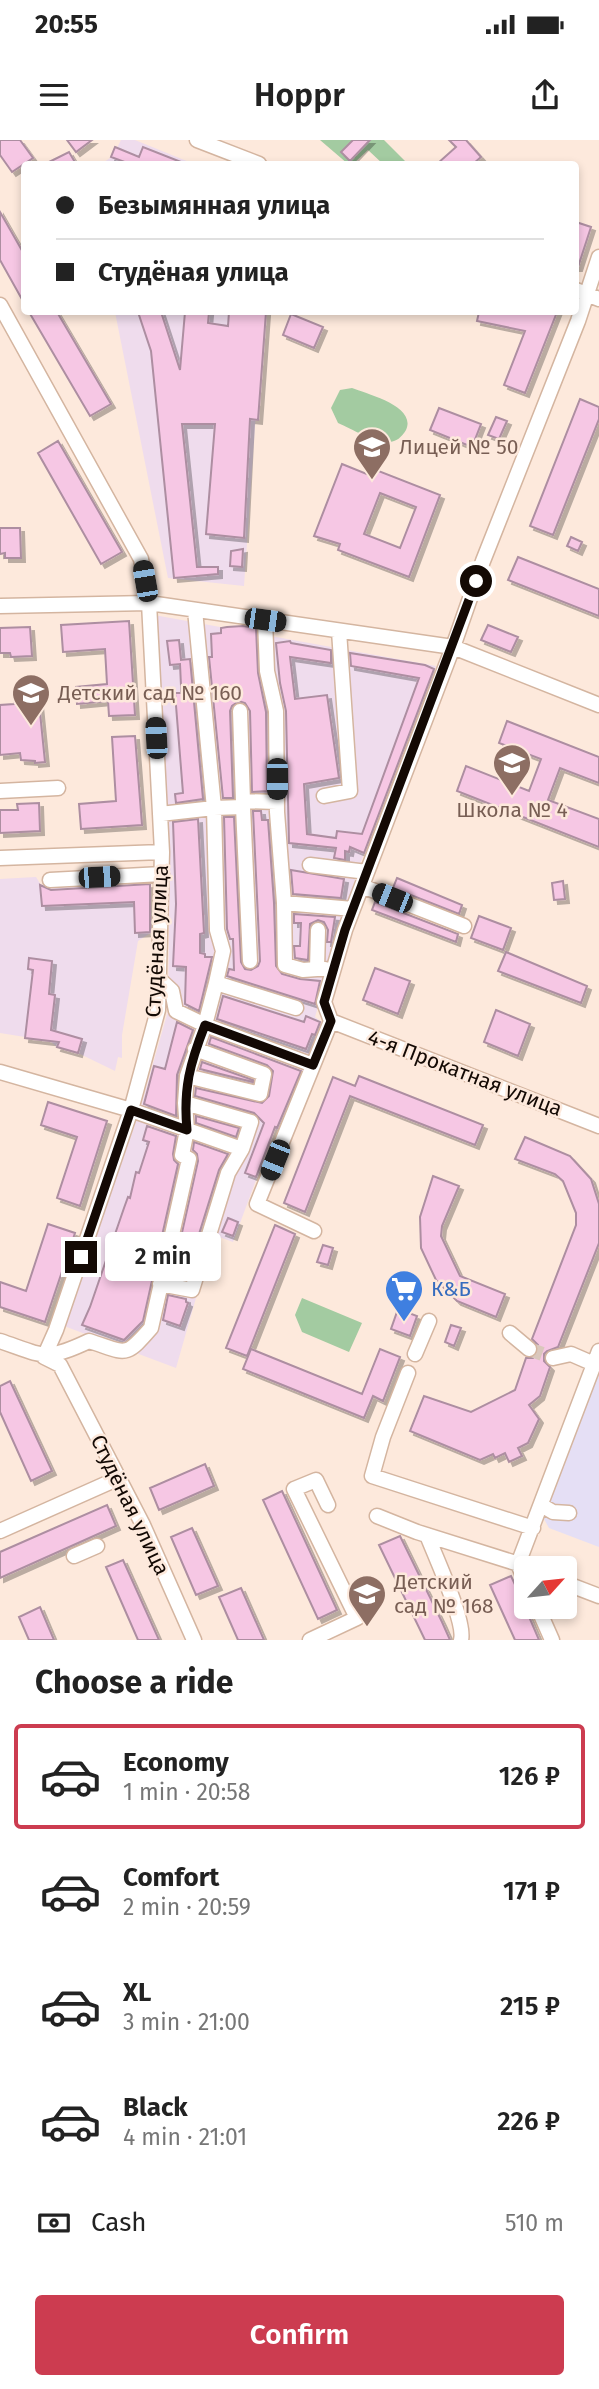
<!DOCTYPE html>
<meta charset="utf-8">
<style>
:root{--surface:#fff;--page:#f6f6f6;--text:#222;--muted:#767676;--line:#e0e0e0;--accent:#cc3c50}
body{margin:0;font-family:"Fira Sans",sans-serif;background:var(--page);color:var(--text);height:100vh;display:flex;flex-direction:column;font-size:26px;white-space:nowrap}
*{box-sizing:border-box;margin:0}
p{font-size:23px;color:var(--muted)}
.icon{flex:none;width:38px;height:38px;fill:none;stroke:currentColor;stroke-width:2;stroke-linecap:round;stroke-linejoin:round}
.map{position:relative;height:1500px;overflow:hidden}
.drawer{display:flex;flex-direction:column;background:var(--surface);flex:1}
.drawer>*{flex:none}
.banner{position:absolute;left:21px;top:21px;width:558px;height:154px;border-radius:7px;box-shadow:0 4px 10px #0003;display:grid;align-content:center;height:154px;padding:0 35px;background:var(--surface)}
.needle{width:46px;rotate:63deg}
.buttons{position:absolute;left:514px;top:1416px;display:grid;gap:14px}
.buttons a{display:grid;place-items:center;width:63px;height:63px;border-radius:7px;background:var(--surface);box-shadow:0 4px 10px #0003;font-size:35px}
.end{position:absolute;width:32px;height:32px;margin:-16px;border:9px solid #130904;background:#fff;box-shadow:0 0 0 4px #fff}
.from{border-radius:50%}
.bubble{position:absolute;height:49px;border-radius:7px;background:var(--surface);box-shadow:0 4px 10px #0003;font-size:23px;font-weight:600;line-height:49px;text-align:center}
.car{position:absolute;width:21px;height:42px;margin:-21px -10px;border-radius:9px;box-shadow:0 0 5px 2px #0007;background:linear-gradient(#222 24%,#8ab4d8 0 40%,#222 0 76%,#8ab4d8 0 86%,#222 0)}
.banner b{display:flex;align-items:center;gap:24px;height:66px;font-size:26px}
.banner b+b{border-top:2px solid var(--line)}
.banner i{width:18px;height:18px;background:var(--text)}
ul{padding:0;list-style:none}
li{display:flex;align-items:center;gap:21px;height:105px;margin:0 14px 10px;padding:0 21px;border:4px solid transparent;border-radius:7px}
li div{flex:1}
li b{display:block;font-size:26px}
li em{font-style:normal;font-weight:600}
li.active{border-color:var(--accent)}
li>.icon{width:63px;height:63px;stroke-width:1.5}
h2{padding:0 35px;font-size:32px;line-height:84px}
.pay{display:flex;align-items:center;gap:18px;height:77px;padding:0 35px;font-size:26px}
.pay p{margin-inline-start:auto}
.button{display:flex;gap:14px;margin-top:auto;padding:14px 35px}
.button a{flex:1;height:80px;border-radius:7px;background:var(--accent);color:#fff;font-size:28px;font-weight:600;line-height:80px;text-align:center}
.status{display:flex;justify-content:space-between;align-items:center;height:49px;padding:0 35px;background:var(--surface);direction:ltr}
.status svg{height:19px;fill:currentColor}
header{display:flex;justify-content:space-between;align-items:center;height:91px;padding:0 35px;background:var(--surface);font-size:32px;font-weight:600}
.map>svg:first-child{display:block}
.commercial{fill:#e5dff5}
.industrial{fill:#efdced}
.green{fill:#a3cba1}
.building{fill:#f6c7e4;stroke:#ad8ea1;stroke-width:2;fill-rule:evenodd;filter:url(#shadow)}
.lines{fill:none;stroke-linecap:round;stroke-linejoin:round}
.minor-tunnel{stroke:#dac7bc;stroke-width:14;stroke-dasharray:14 7;stroke-linecap:butt}
.minor-casing{stroke:#d4b5a0;stroke-width:17}
.minor{stroke:#fff;stroke-width:14}
.route{stroke:#130904;stroke-width:9}
.labels{text-anchor:middle;dominant-baseline:central;stroke-width:5;stroke-linejoin:round;paint-order:stroke}
.education-label{font-size:21px;fill:#785e54;stroke:#fde9dc;text-anchor:start}
.street-label{font-size:21px;fill:#130904;stroke:#fde9dc}
.shop-label{font-size:21px;fill:#366cbe;stroke:#fde9dc;text-anchor:start}
</style>
<div class="status"><b>20:55</b><svg viewBox="0 0 49 12"><path d="M0 12V9h3v3zM5 12V6h3v6zM10 12V3h3v9zM15 12V0h3v12zM26 1h20v11H26zM47 4h2v5h-2z"/></svg></div>
<header><svg class="icon" aria-label="menu" viewBox="0 0 24 24"><path d="M4 6h16M4 12h16M4 18h16"/></svg>Hoppr<svg class="icon" aria-label="share" viewBox="0 0 24 24"><path d="M12 15V3M7 8l5-5 5 5M5 13v7h14v-7"/></svg></header>
<div class="map">
<svg width="599" height="1500" viewBox="0 0 599 1500">
<defs>
<filter id="shadow"><feDropShadow dx="4" dy="4" stdDeviation="0" flood-color="#0004"/></filter>
</defs>
<rect width="100%" height="100%" fill="#fde9dc"/>
<path class="commercial" d="M599 1230V1407L549 1388 544 1379Z"/>
<path class="industrial" d="M121 0H135L194 24H101L113 16Z
M115 172H263L244 446 168 438Z
M154 475 436 526 357 732 315 877 323 883 283 991 275 989 233 1102 214 1095 176 1228 64 1186 139 973 168 871 170 709Z
M36 737 41 745 150 742 152 792 138 801 122 895V918L118 917 115 931 78 913 57 907 50 901 0 893V739Z"/>
<path class="green" d="M320 0H384L408 24H383L368 10 353 24H348Z
M352 248C367 254 417 266 406 290 402 297 396 302 389 302 373 302 352 289 338 283L331 268 340 250Z
M302 1158 362 1183 349 1212 302 1192 295 1175Z"/>
<path class="building" d="M0 0H20L33 18 12 32 0 15Z
M67 0H92L76 12Z
M353 0H370L350 21 341 12Z
M449 0H466L481 17 473 24H437L456 7Z
M115 7 139 17 143 7 186 24H130L111 17Z
M69 12 76 24H45Z
M0 72 24 114V163L0 120Z
M576 82 591 87 578 127H576Z
M29 172H57L111 264 90 276Z
M138 172H161L180 230 185 172H209L208 183 228 186 229 172H266L258 280 250 279 244 398 206 394 215 284H182L197 427H218V434L174 438 151 211Z
M479 172H557L525 253 504 245 525 191 477 181Z
M291 174 323 187 314 208 283 195Z
M580 259 599 267V279L553 395 530 386Z
M439 268 481 284 472 307 430 290Z
M496 277 507 281 499 299 488 295Z
M58 301 122 412 101 424 38 313Z
M342 324 369 335 371 328 440 355 409 437 338 410 340 404 314 396ZM380 353 416 367 400 408 364 394Z
M0 388H20L21 418H5V413L0 414Z
M571 397 582 402 578 411 567 406Z
M243 409 242 427 230 426 231 411Z
M518 417 599 449V476L508 440Z
M129 481 135 575 109 576 108 561 77 564 76 547 107 544 105 509 63 512 61 485Z
M488 485 518 497 511 512 481 500Z
M243 486 256 488 258 533 266 572 267 651 252 652 250 571 245 563 239 561 232 566 230 571 233 658H223L209 517H212L211 494 221 493V488L227 487Z
M30 487 32 516 11 517 10 513H0V488Z
M179 500 181 520 190 519 203 659 176 663 175 654 183 653 175 553H181V546L180 524 170 525 167 501Z
M290 501 291 503 331 510V523L290 517 295 559 327 555 339 638 304 644 307 694 336 698 337 691 362 694 419 538 351 526 350 513 425 525 434 529 364 713 350 707 349 712 345 711V720L334 718 336 708 289 703 286 571 280 543 276 503Z
M38 553 45 622 35 623V621L21 620 20 613 0 615V565L14 564V561L20 560V557Z
M507 581 599 617V643L560 628 548 660 599 679V707L457 651 466 626 529 651 541 619 499 603Z
M135 596 142 685 81 689 79 664 116 661 112 597Z
M39 663 40 691 0 693V670H18L17 664Z
M253 671H261L262 680H268L274 763 276 826 282 834 300 839 320 841 315 864 227 836 229 829 234 830 233 799H230L227 789 224 677H234L241 822 245 829 251 830 258 826 260 821Z
M198 679 204 793 200 794V813L205 814V817H212L199 871 185 864 186 827 173 826 176 764 173 682Z
M291 730 344 739 341 758 293 754Z
M397 738 462 765 459 774 393 748Z
M563 741 565 759 554 760 552 743Z
M150 744V792L135 793 134 762 42 766 40 745 51 750Z
M375 762 458 794 456 802 372 770Z
M294 774 335 777 331 802H327L328 790 324 782 318 780 310 784 308 820 295 818 294 806H300L301 783H294Z
M479 776 511 788 503 810 471 798Z
M506 812 587 846 581 863 498 831Z
M29 818 52 821 49 854 55 855 51 890 82 899 78 913 57 907 59 902 25 898 33 830 28 829Z
M375 828 410 841 398 874 363 860Z
M223 856 304 882 306 876 320 882 315 895 312 894 306 909 217 879Z
M496 870 530 884 518 916 484 902Z
M177 882 193 890 177 935 176 976 144 964 154 926 165 929Z
M211 897 301 931 277 988 275 987 256 1037 245 1033 264 983 254 973 195 956 196 948 262 963 269 956 273 931 267 925 209 904Z
M202 922 253 940V942L200 929Z
M359 936 483 985 475 1005 350 956 305 1072 284 1063 333 937 355 946Z
M48 962 107 981 80 1066 57 1058 77 997 41 985Z
M196 976 239 988 236 997 196 983Z
M147 986 176 996 173 1014 174 1020 178 1024 143 1181 124 1200 82 1185 90 1167 124 1068 128 1057 130 1058 136 1032 139 1033 149 1002 143 1000Z
M525 997 570 1016 591 1039 599 1064V1103L558 1207 547 1211 544 1214V1221L550 1227 540 1256 529 1265 539 1279 528 1303 518 1308 522 1316 509 1322 505 1313 495 1318 493 1314 480 1320 410 1291 424 1256 471 1272 515 1250 526 1218H533L538 1211V1205L532 1199 576 1085V1073L563 1041 555 1034 515 1019Z
M194 1002 228 1014 219 1030 185 1139 172 1137 183 1107 179 1106 198 1021 197 1014 193 1010Z
M433 1036 459 1046 442 1086 441 1096 460 1136 505 1154 496 1177 457 1161 436 1140 421 1108 420 1077Z
M228 1078 238 1082 233 1096 222 1092Z
M48 1084 75 1093 45 1182 0 1167V1142L26 1151Z
M275 1085 295 1094 247 1216 226 1208Z
M323 1105 333 1108 328 1125 317 1122Z
M168 1155 186 1159V1162L188 1163 180 1186 163 1180Z
M398 1169 417 1176 410 1196 391 1189Z
M451 1185 461 1188 454 1206 445 1202Z
M251 1209 362 1254 380 1209 400 1217 383 1261 373 1256 364 1278 243 1229Z
M10 1241 52 1331 31 1341 0 1272V1246Z
M205 1324 214 1346 159 1370 150 1348Z
M282 1351 337 1470 318 1479 263 1360Z
M107 1365 116 1386 0 1438V1412Z
M192 1388 218 1446 196 1455 171 1397Z
M400 1396 442 1482 450 1500H425L379 1405Z
M123 1420 159 1500H138L106 1427Z
M511 1436 518 1451 539 1500H515L490 1445Z
M241 1448 264 1500H238L219 1457Z
M40 1467 54 1500H29L19 1477Z"/>
<g class="lines">
<path class="minor-tunnel" d="M529 1209 553 1218"/>
<defs>
<path id="minor" d="M197 0 259 24
M576 150 599 159
M0 165 141 419 149 463 162 712 158 870 131 970 56 1190 44 1217 60 1225 143 1385 194 1500
M0 466 149 463 453 507 599 565
M265 480 267 531 276 571 277 672 284 763
M240 571 243 661
M0 651 58 648
M324 656 350 651 339 491
M277 662 243 661V667L214 668 217 790 223 811 216 843 296 868
M243 667 250 821
M160 674 214 668 195 470
M0 718 162 712
M310 725 367 732
M50 740 162 734
M362 746 464 786
M318 790 317 829H325
M317 829 303 830 285 825 284 763 353 769
M216 843 205 885 313 925
M331 881 324 862 345 790 453 507 483 421 578 181 599 117
M331 881 599 986
M0 932 131 970 242 1009 251 982 185 963
M187 936 260 954 264 934 195 909
M314 1091 257 1064 331 881
M160 1144 192 1150 228 1033 242 1009
M510 1193 529 1209
M0 1201C44 1216 45 1222 89 1201 127 1213 124 1219 151 1188L189 1019 182 1015 187 990 185 963 187 936 205 885 176 871 172 851 159 839
M415 1214 429 1181
M553 1218 571 1214 594 1224
M408 1233 383 1297 372 1336 533 1388
M541 1365 553 1372 569 1373
M377 1376 417 1392 525 1426
M0 1391 119 1338
M427 1395C435 1416 466 1482 461 1500
M74 1416 97 1406
M565 1443 599 1456
M527 1445 518 1424 599 1211
M537 1466 552 1500
M310 1500 357 1478 294 1349 316 1340 328 1365"/>
</defs>
<use href="#minor" class="minor-casing"/>
<use href="#minor" class="minor"/>
</g>
<g class="lines">
<path class="route" d="M81 1117 131 970 187 990C183 949 190 923 205 885L313 925 331 881 324 862 345 790 476 441"/>
</g>
<defs>
<symbol id="school-pin" viewBox="-11 -11 22 30"><path d="M0 17L-7.5 6A9.5 9.5 0 1 1 7.5 6Z" fill="#8d6e63" stroke="#fde9dc"/><path d="M0-5L7-2L0 1L-7-2ZM-4 1L0 2.5L4 1V4Q0 6-4 4Z" fill="#fff"/></symbol>
<symbol id="supermarket-pin" viewBox="-11 -11 22 30"><path d="M0 17L-7.5 6A9.5 9.5 0 1 1 7.5 6Z" fill="#3f7fe0" stroke="#fde9dc"/><path d="M-6-5.5h2.5l.6 2H6L4.5 2H-2.5L-4.4-4H-6ZM-1.5 3.2a1.3 1.3 0 1 0 .1 0ZM3 3.2a1.3 1.3 0 1 0 .1 0Z" fill="#fff"/></symbol>
</defs>
<g fill-rule="evenodd">
<use href="#school-pin" x="350" y="285" width="44" height="60"/>
<use href="#school-pin" x="9" y="531" width="44" height="60"/>
<use href="#school-pin" x="490" y="601" width="44" height="60"/>
<use href="#supermarket-pin" x="382" y="1127" width="44" height="60"/>
<use href="#school-pin" x="345" y="1432" width="44" height="60"/>
</g>
<g class="labels">
<g class="education-label">
<text x="399" y="307">Лицей № 50</text>
<text x="58" y="553">Детский сад № 160</text>
<text x="512" y="670" text-anchor="middle">Школа № 4</text>
<text x="394" y="1442">Детский<tspan x="394" dy="24">сад № 168</tspan></text>
</g>
<g class="street-label">
<text transform="translate(157 801) rotate(-87)">Студёная улица</text>
<text transform="translate(465 933) rotate(21)">4-я Прокатная улица</text>
<text transform="translate(130 1365) rotate(64)">Студёная улица</text>
</g>
<g class="shop-label">
<text x="431" y="1149">К&amp;Б</text>
</g>
</g>
</svg>
<div class="buttons">
<a><svg class="needle" viewBox="-14 -14 28 28"><path d="M0-13l5 13h-10z" fill="#e53935"/><path d="M0 13l5-13h-10z" fill="#767676"/></svg></a>
</div>
<i class="end from" style="left:476px;top:441px"></i>
<i class="end" style="left:81px;top:1117px"></i>
<div class="bubble" style="left:105px;top:1092px;width:116px">2 min</div>
<i class="car" style="left:145px;top:441px;rotate:350deg"></i>
<i class="car" style="left:265px;top:480px;rotate:98deg"></i>
<i class="car" style="left:156px;top:598px;rotate:357deg"></i>
<i class="car" style="left:277px;top:639px;rotate:180deg"></i>
<i class="car" style="left:99px;top:737px;rotate:87deg"></i>
<i class="car" style="left:392px;top:758px;rotate:292deg"></i>
<i class="car" style="left:275px;top:1020px;rotate:202deg"></i>
<div class="banner">
<b><i class="from"></i>Безымянная улица</b>
<b><i></i>Студёная улица</b>
</div>
</div>
<section class="drawer">
<h2>Choose a ride</h2>
<ul>
<li class="active"><svg class="icon" aria-label="car" viewBox="0 0 24 24"><path d="M5 17H2v-5l4-1 3-4h7l3 4 3 1v5h-3M9 17h6M6 11h13"/><circle cx="7" cy="17" r="2"/><circle cx="17" cy="17" r="2"/></svg><div><b>Economy</b><p>1 min · 20:58</p></div><em>126 ₽</em></li>
<li><svg class="icon" aria-label="car" viewBox="0 0 24 24"><path d="M5 17H2v-5l4-1 3-4h7l3 4 3 1v5h-3M9 17h6M6 11h13"/><circle cx="7" cy="17" r="2"/><circle cx="17" cy="17" r="2"/></svg><div><b>Comfort</b><p>2 min · 20:59</p></div><em>171 ₽</em></li>
<li><svg class="icon" aria-label="car" viewBox="0 0 24 24"><path d="M5 17H2v-5l4-1 3-4h7l3 4 3 1v5h-3M9 17h6M6 11h13"/><circle cx="7" cy="17" r="2"/><circle cx="17" cy="17" r="2"/></svg><div><b>XL</b><p>3 min · 21:00</p></div><em>215 ₽</em></li>
<li><svg class="icon" aria-label="car" viewBox="0 0 24 24"><path d="M5 17H2v-5l4-1 3-4h7l3 4 3 1v5h-3M9 17h6M6 11h13"/><circle cx="7" cy="17" r="2"/><circle cx="17" cy="17" r="2"/></svg><div><b>Black</b><p>4 min · 21:01</p></div><em>226 ₽</em></li>
</ul>
<div class="pay"><svg class="icon" aria-label="cash" viewBox="0 0 24 24"><path d="M3 7h18v10H3z"/><circle cx="12" cy="12" r="2"/></svg>Cash<p>510 m</p></div>
<div class="button"><a>Confirm</a></div>
</section>
